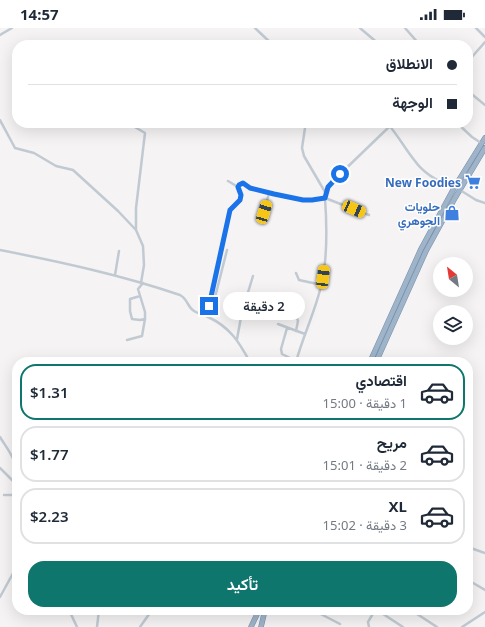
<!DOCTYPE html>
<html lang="ar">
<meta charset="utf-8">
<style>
:root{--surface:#fff;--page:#f2f2f3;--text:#1f2937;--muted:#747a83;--line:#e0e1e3;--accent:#0f766e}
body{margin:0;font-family:"Noto Sans",Vazirmatn,sans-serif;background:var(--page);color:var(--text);direction:rtl;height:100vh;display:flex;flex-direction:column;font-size:15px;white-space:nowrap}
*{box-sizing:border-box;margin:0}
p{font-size:13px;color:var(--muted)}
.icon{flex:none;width:22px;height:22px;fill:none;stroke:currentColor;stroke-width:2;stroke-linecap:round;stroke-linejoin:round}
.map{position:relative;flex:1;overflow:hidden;direction:ltr}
.panel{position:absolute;left:12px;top:329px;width:461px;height:258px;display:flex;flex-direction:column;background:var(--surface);border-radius:16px;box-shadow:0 4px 16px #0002;direction:rtl}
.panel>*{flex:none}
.guide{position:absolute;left:12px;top:12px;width:461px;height:88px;border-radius:16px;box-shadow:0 4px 16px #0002;direction:rtl;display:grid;align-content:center;height:88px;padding:0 16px;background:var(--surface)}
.needle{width:26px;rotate:330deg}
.buttons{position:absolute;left:433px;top:229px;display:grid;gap:8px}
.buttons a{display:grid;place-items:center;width:40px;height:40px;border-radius:50%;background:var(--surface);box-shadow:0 4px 16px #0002;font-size:20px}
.end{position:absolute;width:18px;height:18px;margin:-9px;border:5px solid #1a73e8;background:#fff;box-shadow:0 0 0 2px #fff}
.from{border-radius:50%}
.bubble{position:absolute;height:28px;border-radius:14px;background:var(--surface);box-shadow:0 4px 16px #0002;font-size:13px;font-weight:600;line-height:28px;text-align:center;direction:rtl}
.car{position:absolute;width:12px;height:24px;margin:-12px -6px;border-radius:5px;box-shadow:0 0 3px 1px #0007;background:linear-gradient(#f5c518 24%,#345 0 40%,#f5c518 0 76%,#345 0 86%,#f5c518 0)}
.guide b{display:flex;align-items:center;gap:14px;height:38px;font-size:15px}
.guide b+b{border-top:1px solid var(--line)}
.guide i{width:10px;height:10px;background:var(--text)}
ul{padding:7px 0 0;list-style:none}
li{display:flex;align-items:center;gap:12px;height:56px;margin:0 8px 6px;padding:0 8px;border:2px solid var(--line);border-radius:16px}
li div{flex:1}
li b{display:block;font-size:15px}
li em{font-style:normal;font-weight:600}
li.current{border-color:var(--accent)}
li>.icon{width:36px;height:36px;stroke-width:1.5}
.primary-button{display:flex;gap:8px;margin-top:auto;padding:8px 16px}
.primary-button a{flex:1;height:46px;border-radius:16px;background:var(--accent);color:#fff;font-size:16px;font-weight:600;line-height:46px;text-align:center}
.status{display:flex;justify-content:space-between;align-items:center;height:28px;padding:0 20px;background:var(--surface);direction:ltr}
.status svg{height:11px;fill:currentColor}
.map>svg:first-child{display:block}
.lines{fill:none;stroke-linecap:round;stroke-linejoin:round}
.trunk-casing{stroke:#7690ad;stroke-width:5.5}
.minor{stroke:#c1cad2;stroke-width:2.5}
.trunk{stroke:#9fb4c9;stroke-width:4.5}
.route{stroke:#1a73e8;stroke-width:5}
.labels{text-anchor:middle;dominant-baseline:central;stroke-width:3;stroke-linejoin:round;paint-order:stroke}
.shop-label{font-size:12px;font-weight:bold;fill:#366cbe;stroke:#fff;text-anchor:end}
</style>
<div class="status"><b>14:57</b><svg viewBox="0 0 49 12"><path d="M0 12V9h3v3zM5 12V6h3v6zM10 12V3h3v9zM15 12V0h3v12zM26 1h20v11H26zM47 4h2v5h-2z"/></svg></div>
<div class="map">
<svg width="485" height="599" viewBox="0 0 485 599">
<rect width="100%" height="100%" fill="#f5f3f3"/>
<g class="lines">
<defs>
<path id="trunk" d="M370 334 421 221 454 160 485 110
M376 334 426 223 455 170 485 120
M251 599 259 582
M261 599 265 582"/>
</defs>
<use href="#trunk" class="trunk-casing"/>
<path class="minor" d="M255 0 273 17
M360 0 380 17
M405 0 420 17
M476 0 485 9
M0 7 12 0
M471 30 485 14
M468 63 485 77
M0 92 15 120 34 125 56 138 73 142 118 183 136 202 143 218 144 237 141 255
M128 95 145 105 136 180V201
M387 95C398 107 405 121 415 133 424 146 439 154 454 160
M457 95 472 109 481 115
M305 100 302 120 304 128 325 164
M238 159 240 155H243L250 160 269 165
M460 162 476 172 485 175
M264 184 269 165 307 172 325 170 369 187
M0 222C61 234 121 247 180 267 188 271 187 279 194 283 198 286 204 286 208 289 230 299 239 314 250 334
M296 245 299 252 322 257
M115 247 119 223
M140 268 130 271V283L132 291 140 292 145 291V284L138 261 143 255
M207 288 230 182 240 171 241 167 238 159 228 153
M210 289 227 222
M278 296 305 306
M287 300 281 321 282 326 296 333
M296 303 298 293 297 290
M237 311 242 284 253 248
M127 312 142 308 145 291
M138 334H145
M296 334C303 308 315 284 321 258 328 230 327 198 325 170L326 162 335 151 390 98
M0 409C9 424 21 436 13 453L14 456V465L12 467H4
M0 440 13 453 17 456
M468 519 485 525
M468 552 485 562
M0 569 17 538
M69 582 77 599
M191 582 197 585
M313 582 340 596
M377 582 403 599
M411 582 437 599
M97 599 99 582
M140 599 152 582
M369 599 368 594 375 582
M462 599 485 584"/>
<use href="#trunk" class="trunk"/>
</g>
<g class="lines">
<path class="route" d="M209 278 230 182 240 172 241 167 238 159 239 157 243 155 250 160 274 166 303 172H312L325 170 328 159 340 146"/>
</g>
<defs>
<symbol id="supermarket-bare" viewBox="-9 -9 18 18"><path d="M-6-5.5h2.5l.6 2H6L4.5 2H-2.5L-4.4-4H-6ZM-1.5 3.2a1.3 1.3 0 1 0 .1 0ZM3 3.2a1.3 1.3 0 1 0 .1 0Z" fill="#3f7fe0" stroke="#fff" stroke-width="2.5" paint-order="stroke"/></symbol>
<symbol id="shop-bare" viewBox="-9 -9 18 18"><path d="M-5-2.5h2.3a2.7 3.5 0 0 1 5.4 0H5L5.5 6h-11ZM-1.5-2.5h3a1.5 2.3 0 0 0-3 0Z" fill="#3f7fe0" stroke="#fff" stroke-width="2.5" paint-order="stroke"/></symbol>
</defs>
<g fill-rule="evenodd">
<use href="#supermarket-bare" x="462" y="143" width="22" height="22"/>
<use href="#shop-bare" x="441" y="174" width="22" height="22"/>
</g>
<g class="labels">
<g class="shop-label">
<text x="461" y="154">New Foodies</text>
<text x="440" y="178">حلويات<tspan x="440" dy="14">الجوهري</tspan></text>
</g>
</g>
</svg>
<div class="buttons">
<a><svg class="needle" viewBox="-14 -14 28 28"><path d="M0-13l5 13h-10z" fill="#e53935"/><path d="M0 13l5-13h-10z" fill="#747a83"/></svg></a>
<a><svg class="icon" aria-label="layers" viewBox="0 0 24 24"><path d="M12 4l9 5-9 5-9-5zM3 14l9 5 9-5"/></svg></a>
</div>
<i class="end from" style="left:340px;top:146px"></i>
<i class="end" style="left:209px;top:278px"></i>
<div class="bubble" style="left:223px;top:264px;width:82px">2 دقيقة</div>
<i class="car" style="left:354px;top:181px;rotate:113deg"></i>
<i class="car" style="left:264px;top:184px;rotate:17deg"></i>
<i class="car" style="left:323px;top:249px;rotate:7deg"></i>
<div class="guide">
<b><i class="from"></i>الانطلاق</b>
<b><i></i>الوجهة</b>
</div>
<section class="panel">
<ul>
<li class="current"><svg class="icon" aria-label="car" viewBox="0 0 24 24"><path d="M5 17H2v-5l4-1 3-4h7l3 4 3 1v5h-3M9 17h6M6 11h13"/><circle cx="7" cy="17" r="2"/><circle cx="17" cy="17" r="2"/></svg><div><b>اقتصادي</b><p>1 دقيقة · 15:00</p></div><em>$1.31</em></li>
<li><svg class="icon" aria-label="car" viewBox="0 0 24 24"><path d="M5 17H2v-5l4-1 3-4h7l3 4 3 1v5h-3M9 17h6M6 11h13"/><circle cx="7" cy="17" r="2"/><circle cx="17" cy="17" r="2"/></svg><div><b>مريح</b><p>2 دقيقة · 15:01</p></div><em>$1.77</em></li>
<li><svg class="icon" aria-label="car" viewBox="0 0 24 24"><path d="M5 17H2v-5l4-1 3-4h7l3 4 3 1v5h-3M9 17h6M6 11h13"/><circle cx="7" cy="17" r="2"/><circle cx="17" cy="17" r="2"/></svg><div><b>XL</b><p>3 دقيقة · 15:02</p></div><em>$2.23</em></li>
</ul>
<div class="primary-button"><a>تأكيد</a></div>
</section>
</div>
